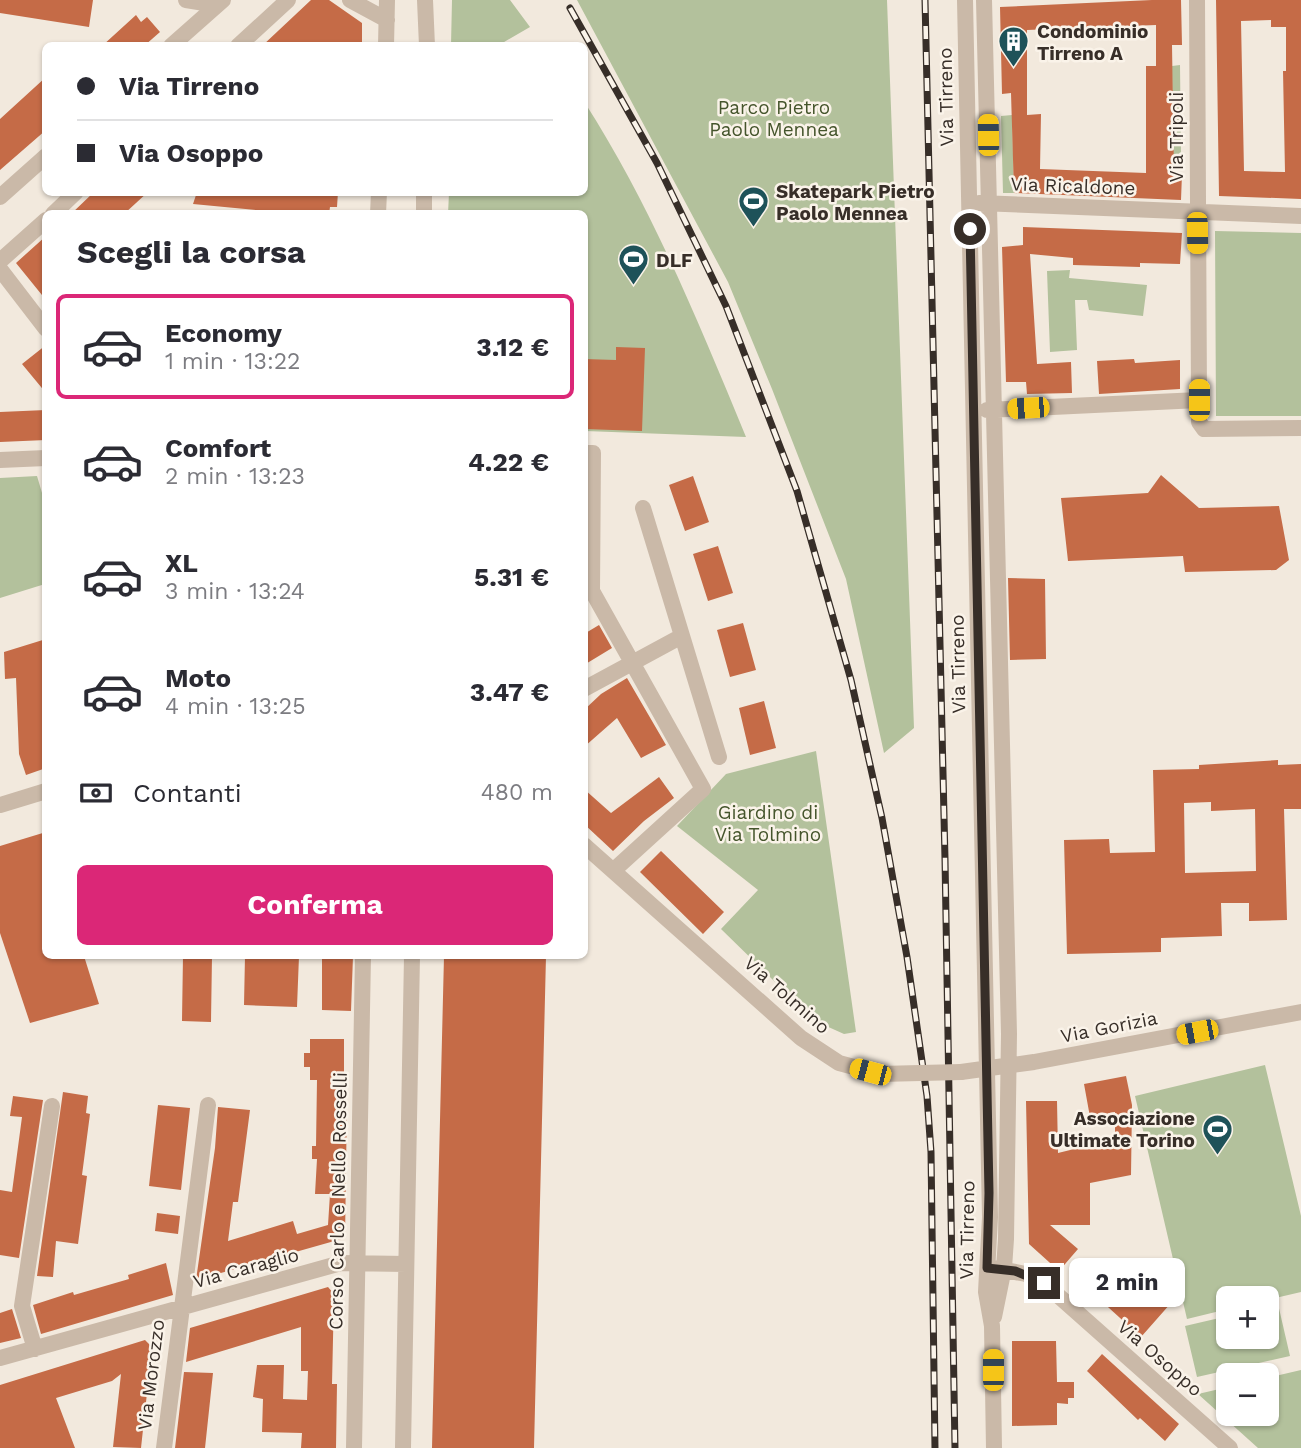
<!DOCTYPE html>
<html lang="it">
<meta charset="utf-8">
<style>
:root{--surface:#fff;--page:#f2f2f3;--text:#2b2b33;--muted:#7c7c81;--line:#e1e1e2;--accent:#db2777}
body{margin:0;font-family:"Work Sans",sans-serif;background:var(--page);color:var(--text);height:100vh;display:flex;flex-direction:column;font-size:26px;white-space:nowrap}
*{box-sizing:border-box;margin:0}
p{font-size:23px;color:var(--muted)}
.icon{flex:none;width:38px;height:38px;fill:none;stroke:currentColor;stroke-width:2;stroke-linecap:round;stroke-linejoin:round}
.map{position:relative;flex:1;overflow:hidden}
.details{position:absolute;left:42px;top:210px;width:546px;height:749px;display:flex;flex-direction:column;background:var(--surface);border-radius:10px;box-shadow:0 2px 5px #0004}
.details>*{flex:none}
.top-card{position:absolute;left:42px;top:42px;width:546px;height:154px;border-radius:10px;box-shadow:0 2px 5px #0004;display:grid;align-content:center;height:154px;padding:0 35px;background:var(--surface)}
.tools{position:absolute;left:1216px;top:1286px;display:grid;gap:14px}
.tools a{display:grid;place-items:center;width:63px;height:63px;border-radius:10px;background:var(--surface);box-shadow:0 2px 5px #0004;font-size:35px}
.end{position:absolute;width:32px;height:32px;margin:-16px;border:9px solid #372e28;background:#fff;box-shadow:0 0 0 4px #fff}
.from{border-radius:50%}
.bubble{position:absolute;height:49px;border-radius:10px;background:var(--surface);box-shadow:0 2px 5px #0004;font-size:23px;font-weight:700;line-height:49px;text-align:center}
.car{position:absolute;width:21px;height:42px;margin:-21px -10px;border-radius:9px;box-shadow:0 0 5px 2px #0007;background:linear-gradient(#f5c518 24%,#345 0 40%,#f5c518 0 76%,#345 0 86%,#f5c518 0)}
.top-card b{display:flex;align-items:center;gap:24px;height:66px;font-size:26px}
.top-card b+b{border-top:2px solid var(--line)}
.top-card i{width:18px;height:18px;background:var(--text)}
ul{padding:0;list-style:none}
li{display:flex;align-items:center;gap:21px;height:105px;margin:0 14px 10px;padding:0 21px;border:4px solid transparent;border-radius:10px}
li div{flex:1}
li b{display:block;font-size:26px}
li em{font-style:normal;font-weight:700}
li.selected{border-color:var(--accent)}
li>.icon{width:63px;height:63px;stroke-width:1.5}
h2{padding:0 35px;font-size:32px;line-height:84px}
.pay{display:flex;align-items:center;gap:18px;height:77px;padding:0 35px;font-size:26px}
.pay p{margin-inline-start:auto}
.primary-button{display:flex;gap:14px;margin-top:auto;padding:14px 35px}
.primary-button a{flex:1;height:80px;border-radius:10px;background:var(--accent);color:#fff;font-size:28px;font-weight:700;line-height:80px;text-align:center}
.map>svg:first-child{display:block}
.green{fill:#b3c19c}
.building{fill:#c56b47;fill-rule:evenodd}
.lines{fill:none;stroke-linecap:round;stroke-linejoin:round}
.minor{stroke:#cab9a8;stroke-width:16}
.rail-casing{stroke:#372e28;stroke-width:7}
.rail{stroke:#faf3e9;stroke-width:4.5;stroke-dasharray:13;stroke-linecap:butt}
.minor-bridge{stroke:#cab9a8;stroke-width:16}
.route{stroke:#372e28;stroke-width:9}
.labels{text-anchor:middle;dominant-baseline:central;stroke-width:5;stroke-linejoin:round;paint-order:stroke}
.poi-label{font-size:19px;font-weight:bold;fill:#372e28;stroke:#faf3e9;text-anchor:start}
.street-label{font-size:19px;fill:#372e28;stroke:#faf3e9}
.park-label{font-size:19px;fill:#45552c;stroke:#faf3e9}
</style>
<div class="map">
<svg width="1301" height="1448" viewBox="0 0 1301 1448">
<rect width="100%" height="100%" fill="#f2e9dd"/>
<path class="green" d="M452 0H510L530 27 499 45H451Z
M577 0H887L914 728 884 753 846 579 772 389 728 282Z
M1180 65 1181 156H1173L1172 66Z
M585 103C651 206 699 323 746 437L585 431 584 214H448L449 193 584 192Z
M1012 115 1014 193H1003L1001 116Z
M1215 231 1301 233V416H1216Z
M1070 270 1069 278 1147 285 1143 316 1089 310 1087 300H1075L1077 350 1050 352 1047 271Z
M37 476 45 503V584L0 598V478Z
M816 751 856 1032 844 1034 815 1021 721 929 758 890 677 826 726 774Z
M1265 1065 1301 1216V1292L1267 1300 1228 1298V1309L1187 1319 1135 1096Z
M1278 1304 1290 1356 1197 1377 1185 1326 1228 1316V1337H1267V1307Z
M1301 1370V1448H1258L1198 1394 1228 1387V1414H1267V1378Z"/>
<path class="building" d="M0 0H93L89 27 0 13Z
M311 0H329L362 23V46H262Z
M1152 0H1181L1182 45H1172L1174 174H1182L1181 200 1014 193 1011 93 1002 94 1000 7ZM1156 25V66H1146V173L1040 169 1041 114 1027 115V30Z
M1216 0H1301V199L1219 196ZM1271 20V27H1286V71H1283L1285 172 1244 171 1241 21Z
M136 15 141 22 147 17 160 32 144 46H102Z
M46 77V130L0 170V119Z
M94 192H148L124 214H71Z
M197 192H338L337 207H330L329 214H296L193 204Z
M1023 227 1182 233 1180 264 1140 263V267L1073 265V258L1030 254 1037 364 1071 362 1072 393 1027 394 1026 382H1006L1002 247 1023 245Z
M46 236V300L16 263Z
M46 345V393L22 364Z
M616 347 645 348 642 431 584 429V359L616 360Z
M1134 359 1135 363 1180 360V389L1099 394 1097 361Z
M46 410V440L0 442V412Z
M1161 475 1199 508 1279 506 1289 560 1276 570 1185 572 1183 556 1068 561 1061 498 1148 493Z
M693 476 709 522 685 531 669 485Z
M718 546 733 593 708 601 693 554Z
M1008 578 1045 579 1046 659 1010 660Z
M743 623 756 670 730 677 717 630Z
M599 625 612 648 584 665V634Z
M46 639V768L26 775 19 754 16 678 5 679 4 652Z
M627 678 666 745 641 758 617 718 584 747V710L601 694Z
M764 701 776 748 750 755 739 708Z
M1278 760V765L1301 764V809H1284L1287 920 1249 921V903H1221L1222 936 1161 938V952L1067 954 1064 840 1109 839 1110 853 1155 852 1153 770 1199 769V765ZM1211 802V811L1255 809 1256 871 1185 873 1184 803Z
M659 777 674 798 644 821 613 851 584 824V789L611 813Z
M46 832V956H84L99 1004 30 1023 0 933V846Z
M661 851 724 912 703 934 640 872Z
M183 956H212L211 1022 182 1021Z
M245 956H299L297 1007 244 1005Z
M322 956H353L351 1011 322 1010Z
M444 956H546L534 1448H432Z
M310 1039H344V1101H347L345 1238 196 1280 215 1148 218 1107 250 1110 238 1202H233L228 1241 293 1221 297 1234 328 1225 330 1194H315L317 1159H312V1146H316L317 1080H310V1067H304V1053H310Z
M1126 1076 1132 1105 1131 1175 1090 1183V1225H1050L1078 1249 1059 1271 1029 1244 1026 1101H1057L1058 1153 1115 1139V1112L1090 1117 1084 1084Z
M63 1092 88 1096 86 1113 90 1114 82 1175 87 1176 78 1244 56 1241 53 1277 37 1276Z
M13 1096 43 1100 19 1258 0 1255V1190L12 1192 22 1117 10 1116Z
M158 1105 190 1108 181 1190 149 1186Z
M157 1213 180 1216 178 1234 155 1231Z
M166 1263 173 1295 41 1334 33 1305 73 1292 74 1295 129 1279 128 1275Z
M1128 1265 1171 1303 1141 1337 1098 1298Z
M328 1287 334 1294 332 1384H337L336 1448H301L302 1433 262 1432 263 1399 253 1397 257 1365H284L283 1399 307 1400 308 1371H301V1327L186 1362 190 1328Z
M12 1309 21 1338 0 1343V1313Z
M145 1340 152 1347 141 1448 113 1447 121 1374 112 1381 56 1398 75 1448H0V1385Z
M1012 1341H1056L1057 1382H1074V1398H1068V1404L1057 1403V1425L1012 1426Z
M1102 1354 1179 1424 1165 1441 1140 1418 1138 1420 1087 1371Z
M184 1372 213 1373 205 1448H175Z"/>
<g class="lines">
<path class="minor" d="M186 0 217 5
M350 0 387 20
M425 0 427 46
M965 0 990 1217 986 1292 992 1326 994 1448
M984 0 1009 1034 1006 1239 1004 1268 994 1317
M1197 0 1199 400
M171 46 223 0
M238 46 288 0
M386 46 387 0
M0 197 46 156
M979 203 1301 216
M53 214 76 192
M378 214 379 192
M424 214V192
M0 261 46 220
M0 269 46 329
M987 410 1199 400V422L1204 429 1301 428
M584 453H593L592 591 703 789 614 870
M0 460 46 458
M643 508 719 757
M584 689 682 636
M0 805 46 791
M584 845 801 1038 839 1063 880 1074
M961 1072 1034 1062 1301 1012
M994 1268 1026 1274 1044 1283 1230 1448
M35 1349 22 1306 52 1106
M0 1358 341 1263 406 1264
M164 1448 208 1105
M354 1448 363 956
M403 1448 412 956"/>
<defs>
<path id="rail" d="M925 0 945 859 955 1448
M570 8 657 163 726 306 797 491 851 680 882 818 907 957 927 1096 931 1152 935 1448"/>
</defs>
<use href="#rail" class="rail-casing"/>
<use href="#rail" class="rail"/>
<path class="minor-bridge" d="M880 1074 961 1072"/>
</g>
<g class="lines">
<path class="route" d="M970 229 989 1193 987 1268 1015 1271 1044 1283"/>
</g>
<defs>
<symbol id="building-pin" viewBox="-11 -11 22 30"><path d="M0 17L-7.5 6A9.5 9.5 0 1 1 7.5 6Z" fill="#1e5259" stroke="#faf3e9"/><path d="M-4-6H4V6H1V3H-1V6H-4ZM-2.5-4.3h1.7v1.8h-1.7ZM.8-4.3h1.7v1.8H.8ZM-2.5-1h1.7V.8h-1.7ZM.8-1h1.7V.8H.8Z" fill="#fff"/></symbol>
<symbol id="stadium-pin" viewBox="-11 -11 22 30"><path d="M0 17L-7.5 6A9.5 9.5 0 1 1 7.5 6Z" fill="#1e5259" stroke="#faf3e9"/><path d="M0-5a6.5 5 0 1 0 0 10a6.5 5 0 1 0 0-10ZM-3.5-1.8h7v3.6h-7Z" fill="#fff"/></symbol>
</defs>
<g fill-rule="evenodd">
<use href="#building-pin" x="996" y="24" width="35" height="47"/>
<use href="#stadium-pin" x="736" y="184" width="35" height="47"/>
<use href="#stadium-pin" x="616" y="242" width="35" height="47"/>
<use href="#stadium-pin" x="1200" y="1112" width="35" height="47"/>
</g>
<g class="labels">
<g class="poi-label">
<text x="1037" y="31">Condominio<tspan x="1037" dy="22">Tirreno A</tspan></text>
<text x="776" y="191">Skatepark Pietro<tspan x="776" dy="22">Paolo Mennea</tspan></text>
<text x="656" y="260">DLF</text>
<text x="1195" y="1118" text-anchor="end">Associazione<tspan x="1195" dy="22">Ultimate Torino</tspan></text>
</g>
<g class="street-label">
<text transform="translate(946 97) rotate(-91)">Via Tirreno</text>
<text transform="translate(1176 137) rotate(-90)">Via Tripoli</text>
<text transform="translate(1073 186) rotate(2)">Via Ricaldone</text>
<text transform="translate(958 664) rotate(-91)">Via Tirreno</text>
<text transform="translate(787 995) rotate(41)">Via Tolmino</text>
<text transform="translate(1109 1027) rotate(-11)">Via Gorizia</text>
<text transform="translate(338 1201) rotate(-89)">Corso Carlo e Nello Rosselli</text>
<text transform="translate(967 1230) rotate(-89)">Via Tirreno</text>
<text transform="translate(246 1268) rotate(-15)">Via Caraglio</text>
<text transform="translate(1160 1358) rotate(41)">Via Osoppo</text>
<text transform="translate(151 1375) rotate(-83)">Via Morozzo</text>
</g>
<g class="park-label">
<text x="774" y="107">Parco Pietro<tspan x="774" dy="22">Paolo Mennea</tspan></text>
<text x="768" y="812">Giardino di<tspan x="768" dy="22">Via Tolmino</tspan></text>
</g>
</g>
</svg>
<div class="tools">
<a>+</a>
<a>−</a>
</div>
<i class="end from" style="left:970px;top:229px"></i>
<i class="end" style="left:1044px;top:1283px"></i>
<div class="bubble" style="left:1069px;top:1258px;width:116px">2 min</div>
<i class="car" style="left:988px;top:135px;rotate:359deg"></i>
<i class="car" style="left:1197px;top:233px;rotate:179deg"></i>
<i class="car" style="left:1199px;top:400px;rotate:0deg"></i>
<i class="car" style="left:1028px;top:408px;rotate:267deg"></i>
<i class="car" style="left:1197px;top:1032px;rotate:259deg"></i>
<i class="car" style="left:870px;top:1072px;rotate:285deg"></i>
<i class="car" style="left:993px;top:1370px;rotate:0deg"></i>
<div class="top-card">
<b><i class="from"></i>Via Tirreno</b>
<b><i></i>Via Osoppo</b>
</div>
<section class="details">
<h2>Scegli la corsa</h2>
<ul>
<li class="selected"><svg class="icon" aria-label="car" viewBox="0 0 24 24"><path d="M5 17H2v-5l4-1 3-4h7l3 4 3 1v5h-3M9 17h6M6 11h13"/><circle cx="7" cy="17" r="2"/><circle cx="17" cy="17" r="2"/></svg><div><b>Economy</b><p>1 min · 13:22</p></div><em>3.12 €</em></li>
<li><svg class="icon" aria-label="car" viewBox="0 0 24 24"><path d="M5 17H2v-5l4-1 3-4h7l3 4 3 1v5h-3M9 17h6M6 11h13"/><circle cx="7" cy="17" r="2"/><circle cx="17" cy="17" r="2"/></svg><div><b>Comfort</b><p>2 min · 13:23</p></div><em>4.22 €</em></li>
<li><svg class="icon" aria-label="car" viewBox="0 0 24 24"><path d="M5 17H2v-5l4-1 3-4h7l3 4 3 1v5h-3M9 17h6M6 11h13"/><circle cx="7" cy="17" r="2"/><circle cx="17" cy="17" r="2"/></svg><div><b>XL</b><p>3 min · 13:24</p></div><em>5.31 €</em></li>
<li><svg class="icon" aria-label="car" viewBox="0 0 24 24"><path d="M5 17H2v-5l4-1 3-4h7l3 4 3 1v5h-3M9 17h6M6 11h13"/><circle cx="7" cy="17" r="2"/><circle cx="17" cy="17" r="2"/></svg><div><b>Moto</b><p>4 min · 13:25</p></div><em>3.47 €</em></li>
</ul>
<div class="pay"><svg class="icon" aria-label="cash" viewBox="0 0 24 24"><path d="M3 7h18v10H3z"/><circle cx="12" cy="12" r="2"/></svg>Contanti<p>480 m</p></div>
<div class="primary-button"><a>Conferma</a></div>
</section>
</div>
